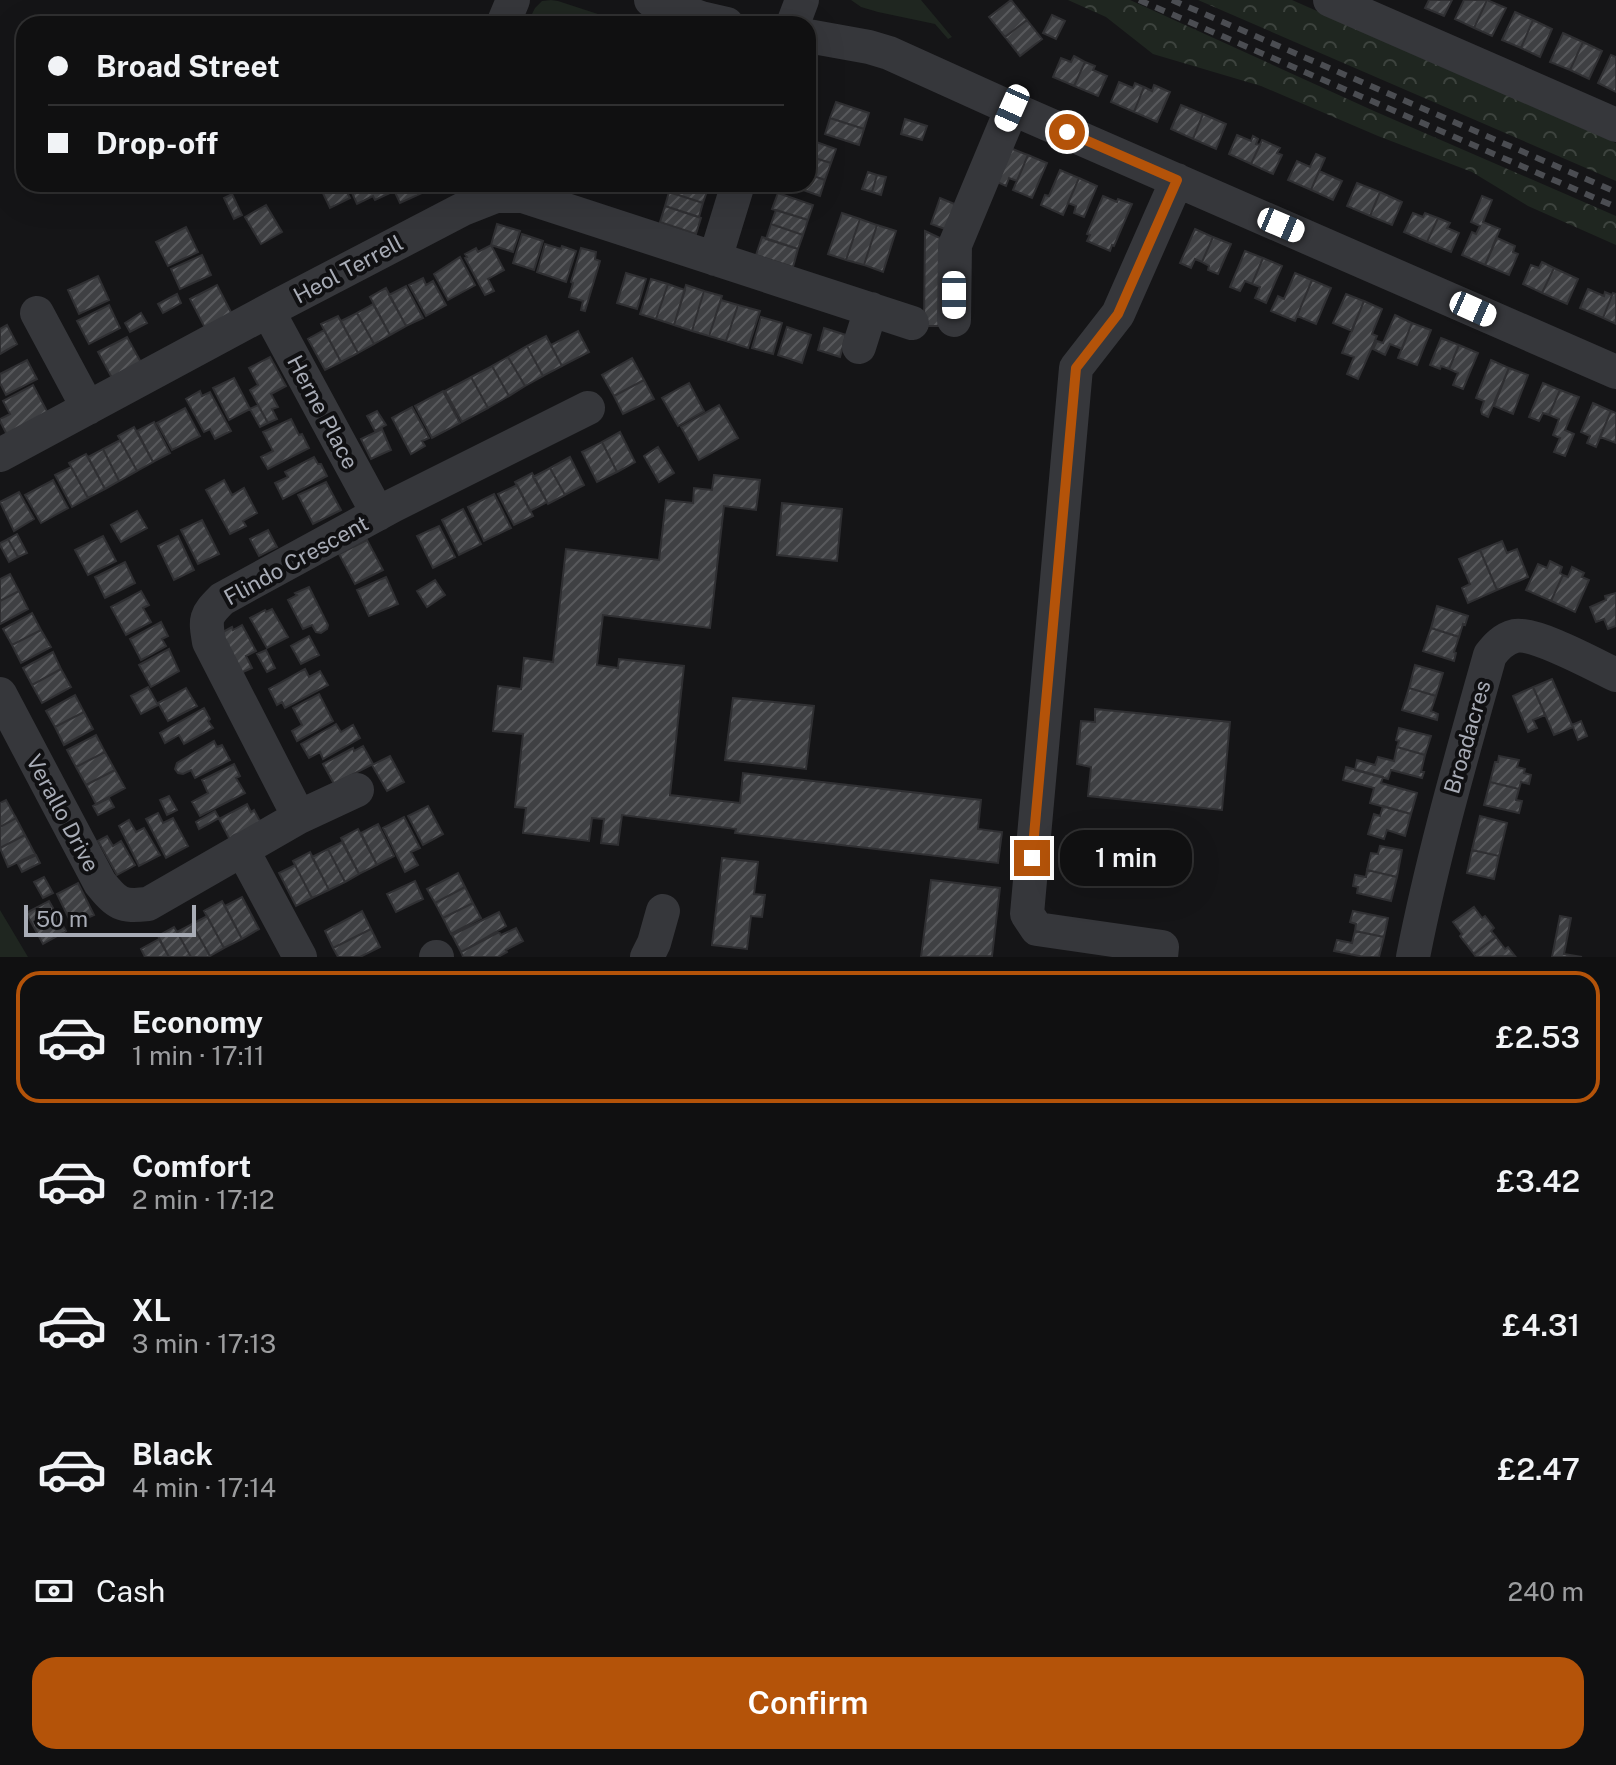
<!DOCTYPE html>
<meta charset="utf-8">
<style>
:root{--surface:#101011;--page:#1e1e1f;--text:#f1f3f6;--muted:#9c9d9f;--line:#303031;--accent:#b45309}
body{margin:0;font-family:"Public Sans",sans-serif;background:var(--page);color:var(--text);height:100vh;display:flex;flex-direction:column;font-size:30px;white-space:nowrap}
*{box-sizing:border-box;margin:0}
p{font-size:26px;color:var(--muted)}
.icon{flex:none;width:44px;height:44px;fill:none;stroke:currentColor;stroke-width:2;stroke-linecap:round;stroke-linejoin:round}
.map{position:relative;height:957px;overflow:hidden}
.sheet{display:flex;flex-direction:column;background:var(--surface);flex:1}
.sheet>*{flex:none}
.top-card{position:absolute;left:16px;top:16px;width:800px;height:176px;border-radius:24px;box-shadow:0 8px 32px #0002,0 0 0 2px var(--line);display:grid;align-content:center;height:176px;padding:0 32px;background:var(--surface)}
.scale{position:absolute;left:24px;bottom:20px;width:172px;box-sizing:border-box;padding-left:8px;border:4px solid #a8acb6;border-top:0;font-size:22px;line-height:28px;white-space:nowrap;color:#a8acb6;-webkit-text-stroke:6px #101012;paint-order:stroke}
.end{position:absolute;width:36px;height:36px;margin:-18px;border:10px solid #b45309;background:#fff;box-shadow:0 0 0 4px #fff}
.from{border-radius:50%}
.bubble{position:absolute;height:56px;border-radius:24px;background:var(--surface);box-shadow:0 8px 32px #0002,0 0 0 2px var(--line);font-size:26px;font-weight:600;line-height:56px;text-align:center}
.car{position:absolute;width:24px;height:48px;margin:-24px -12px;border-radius:10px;box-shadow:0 0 6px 2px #0007;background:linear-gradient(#fff 24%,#345 0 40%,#fff 0 76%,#345 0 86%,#fff 0)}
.top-card b{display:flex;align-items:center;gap:28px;height:76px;font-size:30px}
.top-card b+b{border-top:2px solid var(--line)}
.top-card i{width:20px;height:20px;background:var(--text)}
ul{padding:14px 0 0;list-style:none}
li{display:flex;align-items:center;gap:24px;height:132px;margin:0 16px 12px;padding:0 16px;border:4px solid transparent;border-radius:24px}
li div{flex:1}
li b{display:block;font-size:30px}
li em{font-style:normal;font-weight:600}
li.selected{border-color:var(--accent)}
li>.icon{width:72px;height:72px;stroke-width:1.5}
.pay{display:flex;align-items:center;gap:20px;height:88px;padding:0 32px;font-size:30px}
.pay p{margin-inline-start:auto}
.cta{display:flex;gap:16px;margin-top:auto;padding:16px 32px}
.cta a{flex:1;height:92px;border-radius:24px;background:var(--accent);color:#fff;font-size:32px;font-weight:600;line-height:92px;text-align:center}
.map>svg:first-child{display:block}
.green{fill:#1f2620}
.forest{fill:url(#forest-crowns)}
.building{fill:url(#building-hatch);stroke:#2f2f32;stroke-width:2}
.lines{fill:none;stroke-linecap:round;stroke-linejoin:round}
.minor{stroke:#36373b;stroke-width:34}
.rail{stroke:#4b4d52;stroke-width:6;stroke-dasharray:10 8;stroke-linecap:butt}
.route{stroke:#b45309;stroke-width:10}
.labels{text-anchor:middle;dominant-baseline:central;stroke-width:8;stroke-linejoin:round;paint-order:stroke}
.street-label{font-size:22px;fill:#a8acb6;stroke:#101012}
</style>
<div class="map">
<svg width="1616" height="957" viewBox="0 0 1616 957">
<defs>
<pattern id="forest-crowns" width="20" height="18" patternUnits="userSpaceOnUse" patternTransform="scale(2)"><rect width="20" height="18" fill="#1f2620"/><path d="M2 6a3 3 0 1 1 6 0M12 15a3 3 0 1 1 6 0" fill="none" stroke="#3d433e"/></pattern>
<pattern id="building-hatch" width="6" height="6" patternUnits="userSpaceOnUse" patternTransform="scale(2)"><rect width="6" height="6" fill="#3f4043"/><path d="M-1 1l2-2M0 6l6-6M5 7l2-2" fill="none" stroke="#58595c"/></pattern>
</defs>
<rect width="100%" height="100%" fill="#151517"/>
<path class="green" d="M551 0 558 1 607 17 595 24H527L535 8 542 1Z
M851 0H921L952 37 948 39 935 24 878 12 861 7Z
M0 910 28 957H0Z"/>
<path class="forest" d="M1068 0H1130L1374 111 1616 216V245L1528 206 1472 172 1378 136 1261 86 1153 54 1106 17Z
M1198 0H1292L1616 143V181Z"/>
<path class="building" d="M1011 0 1027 20 1005 37 989 17Z
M1429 0H1452L1444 16 1425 8Z
M1464 0H1487L1474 28 1455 19Z
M1487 0 1506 8 1492 36 1474 28Z
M1515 12 1533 20 1521 48 1502 40Z
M1052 15 1065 21 1056 39 1043 33Z
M1027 20 1042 39 1020 56 1005 37Z
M1533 20 1552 29 1540 57 1521 48Z
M1563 33 1583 42 1570 70 1550 62Z
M1583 42 1602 51 1589 79 1570 70Z
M1611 55 1616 57V92L1598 83Z
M1074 56 1085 62 1074 86 1053 77 1061 58 1071 62Z
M1085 62 1095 66 1093 70 1107 76 1098 96 1074 86Z
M1119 82 1133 88 1135 83 1144 87 1134 112 1111 102Z
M1154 85 1170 92 1157 122 1134 112 1144 87 1152 91Z
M836 102 869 113 864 129 830 118Z
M1181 105 1203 114 1193 139 1171 129Z
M1203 114 1226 124 1216 149 1193 139Z
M830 118 864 129 859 145 825 134Z
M905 119 927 126 922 140 901 134Z
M1237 135 1251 141 1253 136 1258 139 1256 144 1260 145 1251 164 1229 154Z
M808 139 836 149 831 163 808 156Z
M1262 140 1280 148 1277 153 1282 155 1273 174 1251 164Z
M1010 148 1028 155 1017 181 1009 178 1006 186 995 181Z
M1316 154 1325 158 1311 190 1288 180 1297 161 1310 167Z
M1028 155 1047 163 1032 198 1013 190Z
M808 156 831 163 825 180 808 174Z
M1060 170 1079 178 1063 215 1041 205 1045 195 1049 196Z
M1319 171 1342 181 1333 200 1311 190Z
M868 172 877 175 872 192 862 189Z
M808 174 825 180 820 196 789 185 808 184Z
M877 175 886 177 881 195 872 192Z
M1079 178 1097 186 1084 217 1074 213 1076 206 1068 203Z
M1357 183 1380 192 1370 216 1347 206Z
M327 184H343L350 198 330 208 320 187Z
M348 184H386L390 193 375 200 373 196 357 204Z
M391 184H418L422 193 400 203Z
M672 184H695L708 188 703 203 669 192Z
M669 192 703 203 699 217 665 206Z
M1380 192 1402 202 1392 225 1370 216Z
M778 193 813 205 808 220 772 209Z
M232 194 242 215 234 219 224 198Z
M1103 196 1117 202 1118 199 1132 204 1114 246 1112 245 1110 251 1087 241 1090 235 1087 234Z
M1482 196 1492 200 1483 222 1500 229 1485 265 1462 255 1472 232 1476 234 1480 226 1471 222Z
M940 198 962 207 953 232 931 224Z
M266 205 282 232 261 244 245 217Z
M665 206 701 218 696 234 660 222Z
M776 210 808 220 803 235 771 224Z
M842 213 860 219 846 260 828 254Z
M1413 213 1423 217 1425 213 1438 218 1427 242 1404 232Z
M1438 218 1450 223 1447 228 1459 233 1451 252 1427 242Z
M860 219 877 225 864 265 846 260Z
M497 224 520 231 513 252 491 245Z
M771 224 803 235 798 249 766 239Z
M877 225 896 231 883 272 864 265Z
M186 227 198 252 168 266 156 242Z
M1195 229 1213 237 1202 262 1195 259 1191 268 1180 263Z
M925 231 942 239 949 326H924Z
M522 234 543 241 534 270 513 263Z
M762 237 798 249 793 267 756 255Z
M1213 237 1231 244 1218 274 1208 270 1209 266 1202 262Z
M1497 238 1515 246 1513 252 1518 254 1509 275 1485 265Z
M545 244 561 249 562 246 576 251 566 282 537 272Z
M491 245 504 270 488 279 494 291 485 295 465 258 467 257 465 254 476 248 478 252Z
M581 248 596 252 595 259 600 261 585 311 581 310 583 301 569 297 573 283 571 282Z
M1245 251 1263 258 1252 284 1245 281 1240 291 1230 287Z
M202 255 211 275 180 289 171 269Z
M460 257 475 285 448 300 434 274Z
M1263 258 1282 266 1266 303 1255 298 1260 287 1252 284Z
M1542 262 1554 268 1542 293 1523 284 1531 265 1539 268Z
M1554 268 1578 279 1567 304 1542 293Z
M626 273 646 279 637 309 617 303Z
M1295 273 1312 280 1295 321 1271 311 1278 296 1284 299Z
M98 276 109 300 79 314 68 290Z
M423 278 426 285 433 281 446 305 426 316 409 285Z
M651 279 668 284 656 319 640 314Z
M1312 280 1331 288 1316 324 1297 316Z
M668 284 685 290 674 325 656 319Z
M217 285 232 314 205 328 190 299Z
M686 285 704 291 692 331 674 325Z
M406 286 423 318 406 326 389 295Z
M386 288 406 326 390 335 370 297Z
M1588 289 1604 296 1605 292 1612 295 1603 318 1580 308Z
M704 291 722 296 709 336 692 331Z
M1613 293 1616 294V324L1603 318Z
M177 294 181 303 163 313 158 304Z
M1346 294 1364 301 1352 331 1333 323Z
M721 300 738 305 726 341 709 336Z
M1364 301 1382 309 1372 334 1377 336 1358 379 1347 374 1354 357 1342 353Z
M373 304 390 335 374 344 357 313Z
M109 305 120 328 89 344 77 321Z
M738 305 760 311 748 348 726 341Z
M141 313 147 323 130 332 125 323Z
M357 313 374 344 358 353 341 321Z
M1395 315 1412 323 1402 349 1390 344 1385 355 1373 349 1377 341 1383 343Z
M338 316 358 353 341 362 321 324Z
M761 317 782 323 773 354 752 348Z
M1412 323 1431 330 1417 365 1398 358Z
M7 325 17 344 0 354V329Z
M787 327 811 335 802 363 778 355Z
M824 328 846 335 840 357 818 350Z
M324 330 341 362 325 370 308 339Z
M578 331 589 352 562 366 551 345Z
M546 336 562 366 543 376 527 346Z
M127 337 142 364 113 380 98 352Z
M1441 338 1459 345 1449 369 1441 366 1440 369 1430 365Z
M1459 345 1478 353 1463 389 1453 385 1458 373 1449 369Z
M527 346 543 376 525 386 508 357Z
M270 357 286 386 271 394 278 407 272 409 277 419 268 423 250 390 258 385 249 368Z
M508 357 525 386 509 396 492 366Z
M632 358 644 380 614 396 602 375Z
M27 360 37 379 6 395 0 383V374Z
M1491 360 1509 368 1488 417 1482 414 1481 410 1484 401 1476 398Z
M492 366 509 396 488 408 471 377Z
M1509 368 1528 375 1513 414 1494 406Z
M471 377 488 408 462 422 445 391Z
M234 378 250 409 229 420 213 388Z
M644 380 654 399 623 414 614 396Z
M689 383 704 411 678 426 662 398Z
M1543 383 1560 390 1549 415 1543 413 1539 421 1529 417Z
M33 385 48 413 7 435 0 421V419L10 414 3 401Z
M1560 390 1579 397 1565 430 1574 434 1565 456 1554 452 1560 438 1553 435 1559 419 1549 415Z
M200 391 202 396 210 392 231 431 215 439 210 429 204 432 186 399Z
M443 391 460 423 432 438 415 406Z
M1593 403 1611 411 1596 447 1587 443 1590 436 1581 432Z
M258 405 268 423 260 427 250 409Z
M719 405 738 438 699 460 681 427Z
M412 407 429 438 422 441 425 446 411 454 392 418Z
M185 408 200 436 172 450 157 423Z
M377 411 386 425 375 431 367 416Z
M1611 411 1616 413V443L1600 437Z
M291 419 299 435 302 434 309 448 268 469 261 457 273 451 263 432Z
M154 422 170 453 153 462 137 431Z
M134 427 153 462 137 471 118 436Z
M382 429 391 450 371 459 361 439Z
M620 432 635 462 617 472 602 442Z
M120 440 137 471 119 481 103 449Z
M602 442 617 472 597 482 582 452Z
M658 447 674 473 659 482 644 456Z
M103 449 119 481 105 489 88 457Z
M86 454 105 489 88 498 69 463Z
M314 457 318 464H321L327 476 283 499 275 483 288 477 285 472Z
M570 457 584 485 565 495 550 468Z
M71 467 88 498 72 507 55 475Z
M550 468 565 495 548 504 533 477Z
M532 473 547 502 530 511 515 482Z
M714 475 760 480 756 510 724 506 710 628 603 615 597 665 618 668 619 659 684 666 670 795 740 803 743 773 981 800 978 829 1002 832 998 863 735 833 736 829 622 815 618 845 601 843 604 819 592 818 589 841 523 833 526 808 515 807 523 734 493 731 498 686 521 689 524 658 553 662 566 549 659 560 666 500 693 503 694 488 712 490Z
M53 480 68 508 41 523 25 495Z
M224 480 232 495 244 488 257 513 243 521 246 526 230 534 206 490Z
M326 482 341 510 313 524 298 495Z
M517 485 533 516 514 525 498 494Z
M19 492 34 519 14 531 0 502Z
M494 494 511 528 484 541 468 507Z
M782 503 842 509 837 561 777 555Z
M463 509 481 544 459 555 442 520Z
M137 511 147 528 121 542 111 525Z
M202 520 219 554 198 564 181 530Z
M439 526 455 557 433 568 417 536Z
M268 530 277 547 259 556 250 539Z
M17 534 27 553 18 557 8 539Z
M103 536 116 561 88 575 75 550Z
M178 536 194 570 174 580 158 546Z
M8 539 18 557 9 562 0 545V543Z
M367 540 383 570 355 584 339 554Z
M1502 541 1507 553 1517 549 1528 577 1497 590 1480 550Z
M1480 550 1497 590 1468 603 1462 588 1470 584 1459 559Z
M1550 561 1562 567 1560 573 1563 575 1551 601 1526 590 1538 564 1547 568Z
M125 562 135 583 105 598 95 577Z
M1572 567 1584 573 1582 577 1589 580 1575 612 1551 601 1563 575 1568 577Z
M10 574 19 591 0 601V579Z
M386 577 398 604 369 616 357 590Z
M435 580 445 595 427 607 417 591Z
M309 587 328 625 327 629 321 633 316 632 312 625 303 629 288 600 297 595 295 593Z
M19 591 28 609 0 624V601Z
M141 591 149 605 143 608 151 622 126 635 111 607Z
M1616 593V626L1608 629 1604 619 1596 622 1590 607 1606 600 1605 596Z
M1437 606 1468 616 1465 625 1463 624 1459 637 1431 628Z
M272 609 288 637 267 648 250 618 265 610 266 612Z
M32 613 41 630 12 645 3 629Z
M161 622 168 636 162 639 166 646 141 660 130 639Z
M242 625 256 651 246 656 252 668 241 673 221 633 232 627 233 630Z
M1431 628 1459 637 1454 652 1456 653 1454 661 1423 651Z
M41 630 51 647 21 663 12 645Z
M309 636 319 655 301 664 291 646Z
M169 649 179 671 151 687 139 665Z
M266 650 275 668 267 672 257 654Z
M53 652 61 669 32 685 23 668Z
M1415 665 1443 673 1436 696 1409 688Z
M61 669 71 687 42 703 32 685Z
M305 669 309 677 320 671 328 685 285 708 282 702 277 705 269 689Z
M1552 679 1572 725 1581 721 1587 736 1578 740 1573 727 1554 735 1533 687Z
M148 687 158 705 141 714 131 696Z
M1533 687 1545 715 1533 720 1537 728 1528 732 1513 696Z
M186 688 197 706 168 721 158 703Z
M1409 688 1436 696 1431 711 1438 714 1437 720 1402 710Z
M319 694 333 721 297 741 292 731 302 725 293 708Z
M75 695 84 712 55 727 46 711Z
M733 698 814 706 806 769 725 760Z
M204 708 210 719 208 721 213 728 184 744 179 735 165 743 160 733Z
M1095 709 1230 722 1222 810 1088 796 1091 767 1077 764 1081 721 1095 722Z
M84 712 93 729 64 745 55 727Z
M336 724 341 732 353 725 360 738 323 759 320 752 309 758 301 744Z
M1399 728 1431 736 1425 755 1397 747 1399 741 1396 740Z
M96 735 105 752 76 767 67 750Z
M214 741 217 747 222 745 230 760 195 778 191 770 183 774 178 773 175 769 177 763Z
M363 746 373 764 334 784 323 764 353 748 354 751Z
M1397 747 1425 755 1421 772H1424L1422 778 1391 770 1388 779 1355 770 1357 760 1375 765 1378 757 1394 761Z
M105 752 115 770 86 785 76 767Z
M390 756 404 782 387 791 372 765Z
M1499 756 1519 760 1517 767 1525 769 1524 773 1531 775 1529 784 1521 782 1519 789 1490 782 1495 762H1498Z
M234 764 240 776 236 778 245 793 200 816 192 802 208 793 202 780Z
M1346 767 1383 777 1381 783 1417 793 1411 814 1370 803 1374 788 1343 780Z
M115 770 125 788 96 804 86 785Z
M1490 782 1519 789 1516 800 1522 801 1519 813 1484 805Z
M169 796 177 810 167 815 160 800Z
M109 798 114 807 98 815 93 806Z
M6 800 16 818 0 827V803Z
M247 804 251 812 254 810 261 823 230 840 219 819Z
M428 806 443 834 423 845 408 816Z
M1383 806 1411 814 1405 836 1387 830 1384 839 1368 834 1374 814 1380 816Z
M215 811 219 818 199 829 196 822Z
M158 813 163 823 173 818 188 846 166 858 146 819Z
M1480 816 1507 823 1499 856 1472 850Z
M404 817 420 848 411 852 418 865 405 872 383 828Z
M16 818 25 835 0 848V827Z
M129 820 136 832 144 828 160 855 139 866 119 826Z
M378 824 394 856 377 865 361 833Z
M358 829 377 865 359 874 341 838Z
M25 835 35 854 8 867 0 848Z
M107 836 113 846 121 841 135 865 117 875 98 841Z
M342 842 359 874 345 882 328 849Z
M1380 846 1402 850 1397 877 1367 870 1371 853 1378 854Z
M328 849 345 882 329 890 312 857Z
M1472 850 1499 856 1494 879 1467 873Z
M310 852 329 890 312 898 293 861Z
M36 855 40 863 22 872 18 864Z
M722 858 758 862 754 894 765 895 762 917 751 916 747 949 712 945Z
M295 865 312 898 296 906 279 873Z
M1367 870 1397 877 1391 901 1357 893 1358 887 1353 886 1355 875 1366 877Z
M458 873 465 887 435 903 427 889Z
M44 877 53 893 43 898 34 882Z
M931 880 1000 888 992 956 921 957Z
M415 881 423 899 396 912 387 894Z
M78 883 94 915 72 925 57 894Z
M465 887 473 903 443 918 435 903Z
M242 897 259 929 242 939 225 906Z
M49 901 66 931 43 944 26 913Z
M222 901 242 939 224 948 204 911Z
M473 903 481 918 451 934 443 918Z
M1474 907 1482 918 1485 916 1494 928 1491 931 1496 937 1474 954 1460 936 1462 934 1453 922Z
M362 911 371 929 333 948 325 931Z
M1353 911 1388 918 1384 937 1355 931 1356 924 1350 922Z
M499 912 506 926 461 952 452 935Z
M207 916 224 948 210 956 192 924Z
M1560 916 1571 918 1564 954 1582 957H1552Z
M192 924 210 956 208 957H191L177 932Z
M174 927 177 932 191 957H169L158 936Z
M516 928 523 941 506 950 507 952 498 957H463L461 952 499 932 501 935Z
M371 929 380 947 360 957H338L333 948Z
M1355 931 1384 937 1379 957H1364L1334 951 1337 940 1352 943Z
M1496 937 1505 949 1508 947 1515 956 1476 957 1474 954Z
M159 939 169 957H145L141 949Z"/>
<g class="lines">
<path class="minor" d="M651 0 701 18 727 24
M1330 0 1616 125
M503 24 513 0
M793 24 802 0
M808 36 869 47 889 53 1004 105 1616 372
M715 259 738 184
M268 311 378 514
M37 313 88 408
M954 320 955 245 1012 108
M859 347 871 309
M0 455 277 306 463 209 496 196H523L912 323
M0 694 100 883C117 904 121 907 148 904L299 817 357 790
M299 817 209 642C205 618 205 616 222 599L392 506 588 408
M242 849 300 957
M436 957H437
M647 957 654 943 663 911
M1161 957 1162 947 1037 929 1027 914 1076 368 1118 314 1177 180
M1413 957C1433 855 1462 755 1490 655 1496 647 1503 639 1515 636 1535 632 1595 665 1616 675"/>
<path class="rail" d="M1139 0 1616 207
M1172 0 1616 192"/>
</g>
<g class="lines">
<path class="route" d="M1032 858 1076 368 1118 314 1177 180 1067 132"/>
</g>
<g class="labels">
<g class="street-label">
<text transform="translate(348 269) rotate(-28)">Heol Terrell</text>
<text transform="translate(323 412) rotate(62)">Herne Place</text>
<text transform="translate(296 560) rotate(-29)">Flindo Crescent</text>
<text transform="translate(1467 737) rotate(-74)">Broadacres</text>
<text transform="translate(63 813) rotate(62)">Verallo Drive</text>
</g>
</g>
</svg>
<div class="scale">50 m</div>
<i class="end from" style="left:1067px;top:132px"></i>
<i class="end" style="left:1032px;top:858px"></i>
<div class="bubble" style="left:1060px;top:830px;width:132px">1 min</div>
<i class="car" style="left:1012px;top:108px;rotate:204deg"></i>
<i class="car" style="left:1281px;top:225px;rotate:113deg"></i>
<i class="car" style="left:954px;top:295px;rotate:180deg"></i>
<i class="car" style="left:1473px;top:309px;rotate:114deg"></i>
<div class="top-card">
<b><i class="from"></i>Broad Street</b>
<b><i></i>Drop-off</b>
</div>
</div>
<section class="sheet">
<ul>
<li class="selected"><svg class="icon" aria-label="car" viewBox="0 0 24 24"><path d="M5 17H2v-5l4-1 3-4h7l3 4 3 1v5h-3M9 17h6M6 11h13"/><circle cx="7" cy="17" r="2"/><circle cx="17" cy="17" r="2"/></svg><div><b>Economy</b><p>1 min · 17:11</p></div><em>£2.53</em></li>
<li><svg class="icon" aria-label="car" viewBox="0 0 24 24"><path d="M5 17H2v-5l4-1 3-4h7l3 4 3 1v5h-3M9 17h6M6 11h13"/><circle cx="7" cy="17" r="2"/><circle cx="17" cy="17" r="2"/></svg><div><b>Comfort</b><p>2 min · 17:12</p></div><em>£3.42</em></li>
<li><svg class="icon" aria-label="car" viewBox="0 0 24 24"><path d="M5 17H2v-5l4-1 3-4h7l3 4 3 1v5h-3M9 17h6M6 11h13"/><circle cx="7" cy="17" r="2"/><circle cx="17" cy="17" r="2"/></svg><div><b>XL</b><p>3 min · 17:13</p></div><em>£4.31</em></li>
<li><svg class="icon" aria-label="car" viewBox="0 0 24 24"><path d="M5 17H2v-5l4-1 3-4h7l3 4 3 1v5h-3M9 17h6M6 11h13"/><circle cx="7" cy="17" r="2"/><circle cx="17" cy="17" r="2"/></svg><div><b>Black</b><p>4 min · 17:14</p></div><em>£2.47</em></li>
</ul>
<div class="pay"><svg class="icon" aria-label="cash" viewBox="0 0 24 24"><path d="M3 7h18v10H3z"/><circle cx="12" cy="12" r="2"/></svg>Cash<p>240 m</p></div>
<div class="cta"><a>Confirm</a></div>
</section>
